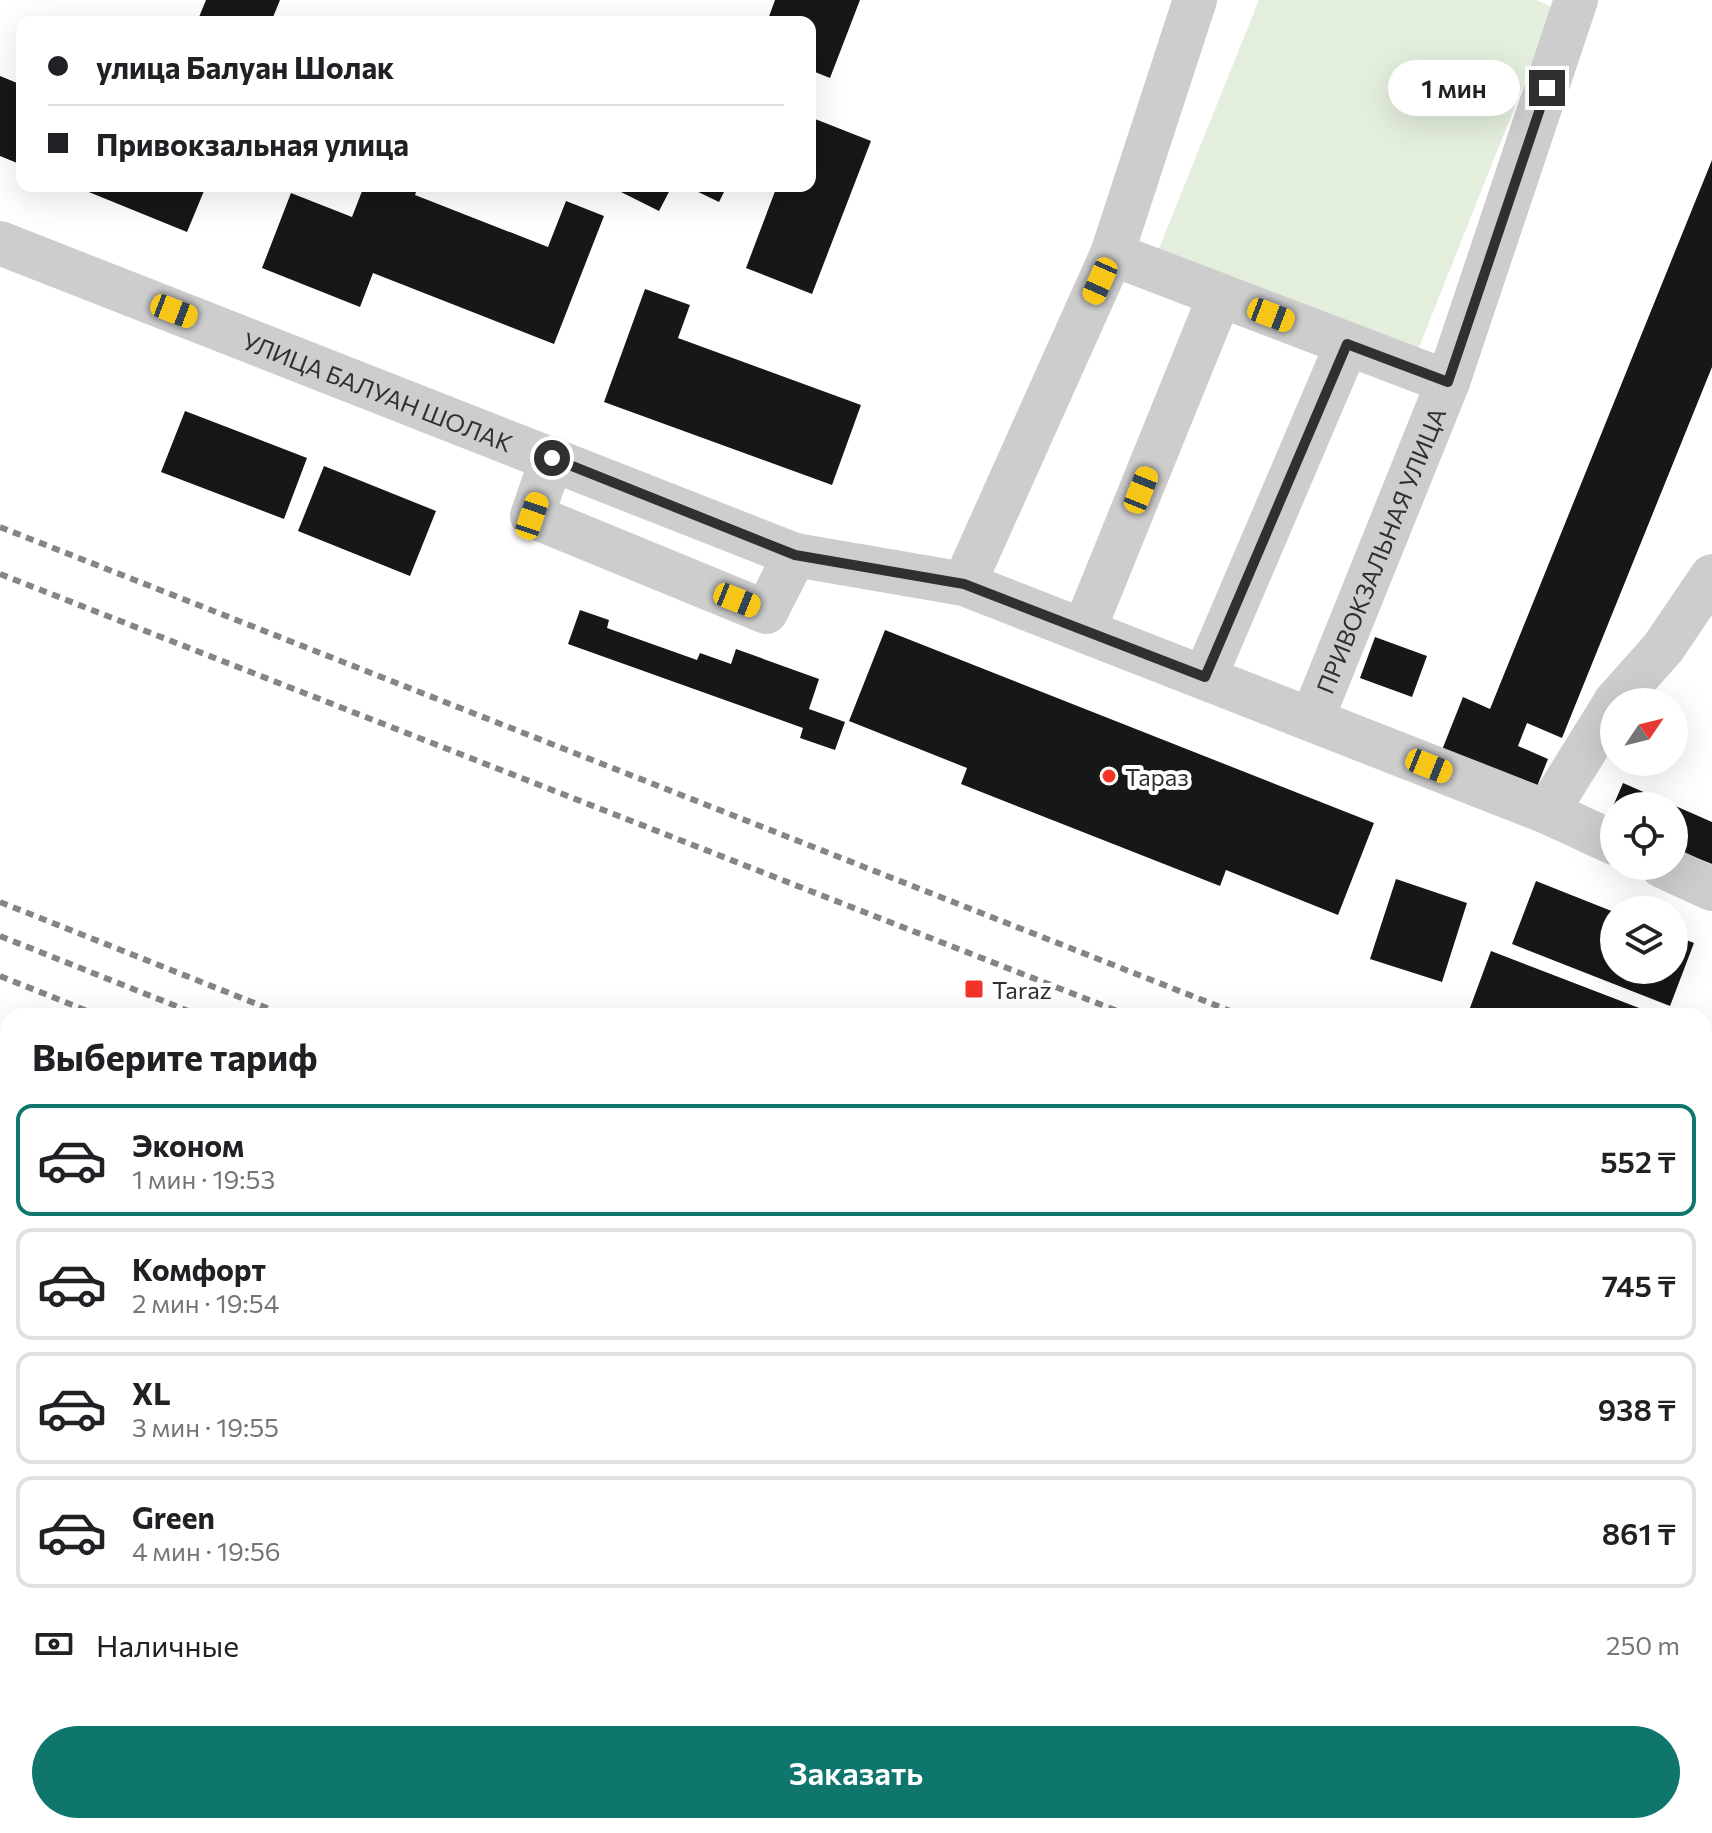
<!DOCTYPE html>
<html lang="ru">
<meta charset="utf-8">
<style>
:root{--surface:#fff;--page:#f2f2f2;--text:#202124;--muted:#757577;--line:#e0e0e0;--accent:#0f766e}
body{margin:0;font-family:Commissioner,sans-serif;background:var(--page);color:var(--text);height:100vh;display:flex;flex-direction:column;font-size:30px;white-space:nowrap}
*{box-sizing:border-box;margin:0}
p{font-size:26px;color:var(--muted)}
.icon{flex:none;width:44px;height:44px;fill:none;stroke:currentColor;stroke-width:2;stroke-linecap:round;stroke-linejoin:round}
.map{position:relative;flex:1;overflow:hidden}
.side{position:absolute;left:0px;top:1008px;width:1712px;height:826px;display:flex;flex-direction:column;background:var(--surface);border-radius:24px 24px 0 0;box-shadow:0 8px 32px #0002}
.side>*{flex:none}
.guide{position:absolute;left:16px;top:16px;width:800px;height:176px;border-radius:16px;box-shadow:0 8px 32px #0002;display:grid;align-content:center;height:176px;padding:0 32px;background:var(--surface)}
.needle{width:52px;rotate:55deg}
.fabs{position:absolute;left:1600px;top:688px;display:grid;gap:16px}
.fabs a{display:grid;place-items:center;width:88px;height:88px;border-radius:50%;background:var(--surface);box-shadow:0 8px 32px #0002;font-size:40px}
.end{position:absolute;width:36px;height:36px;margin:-18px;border:10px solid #303030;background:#fff;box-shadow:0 0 0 4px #fff}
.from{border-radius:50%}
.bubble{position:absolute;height:56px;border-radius:28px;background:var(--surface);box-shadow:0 8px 32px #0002;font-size:26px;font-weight:600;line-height:56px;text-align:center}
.car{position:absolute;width:24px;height:48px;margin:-24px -12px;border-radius:10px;box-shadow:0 0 6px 2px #0007;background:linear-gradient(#f5c518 24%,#345 0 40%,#f5c518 0 76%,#345 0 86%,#f5c518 0)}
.guide b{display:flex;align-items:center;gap:28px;height:76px;font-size:30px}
.guide b+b{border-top:2px solid var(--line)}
.guide i{width:20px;height:20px;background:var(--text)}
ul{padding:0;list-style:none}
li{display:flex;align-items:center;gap:24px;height:112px;margin:0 16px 12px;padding:0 16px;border:4px solid var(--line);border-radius:16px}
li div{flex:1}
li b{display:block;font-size:30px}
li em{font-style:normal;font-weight:600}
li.selected{border-color:var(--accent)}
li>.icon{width:72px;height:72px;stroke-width:1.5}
h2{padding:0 32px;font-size:36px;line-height:96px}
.pay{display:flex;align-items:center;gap:20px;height:88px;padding:0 32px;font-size:30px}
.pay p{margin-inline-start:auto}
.button{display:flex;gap:16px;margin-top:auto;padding:16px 32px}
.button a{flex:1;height:92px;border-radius:48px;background:var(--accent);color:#fff;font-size:32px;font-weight:600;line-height:92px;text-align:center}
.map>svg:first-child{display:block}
.green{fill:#e4eedd}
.building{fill:#171717}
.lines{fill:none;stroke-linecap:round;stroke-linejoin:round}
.minor{stroke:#cdcdcd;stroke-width:44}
.rail{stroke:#858585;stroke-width:6;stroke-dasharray:8 6;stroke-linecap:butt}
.route{stroke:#303030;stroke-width:10}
.poi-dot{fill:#f13427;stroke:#fff;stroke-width:3}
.labels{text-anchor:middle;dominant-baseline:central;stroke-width:8;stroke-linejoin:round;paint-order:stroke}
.street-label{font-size:24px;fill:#303030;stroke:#fff}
.poi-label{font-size:24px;fill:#303030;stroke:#fff;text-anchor:start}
</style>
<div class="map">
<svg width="1712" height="1833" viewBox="0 0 1712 1833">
<rect width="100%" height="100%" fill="#fff"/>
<path class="green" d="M1259 0H1536L1554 8 1416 355 1158 251Z"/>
<path class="building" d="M206 0H280L271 22H197Z
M775 0H860L830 78 810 70V22H767Z
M0 76 22 85V165L0 156Z
M810 117 871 141 812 294 746 268 777 186H810Z
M1712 160V367L1562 738 1527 723 1518 746 1548 759 1534 794 1440 755 1463 697 1490 709Z
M74 186H206L187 232Z
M364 186H418L415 195 548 247 566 201 604 216 554 344 373 273 360 307 262 268 291 193 352 217Z
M609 186H672L659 211Z
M686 186H727L719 202Z
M645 289 690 305 678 338 861 405 832 485 604 402Z
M185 411 307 458 284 519 161 472Z
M324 466 436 511 410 576 298 531Z
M580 610 609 620 607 628 697 660 700 653 731 664 736 649 819 679 809 709 845 722 835 750 800 738 803 728 568 644Z
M885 630 1374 823 1338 915 1226 870 1220 886 961 784 967 768 849 721Z
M1375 637 1427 656 1412 697 1360 678Z
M1623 783 1712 822V864L1674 849V806H1614V823L1607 820Z
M1396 879 1467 903 1442 982 1370 959Z
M1536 881 1614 912V970H1674V935L1694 943 1670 1006 1512 944Z
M1491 951 1660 1016H1467Z
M0 1214 8 1217V1306L0 1303Z
M1057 1826H1075L1092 1833H1054Z
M1472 1826H1503L1521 1833H1469Z
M1654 1826H1690L1688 1833H1673Z"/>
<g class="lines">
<g class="minor">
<path id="s1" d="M0 243 795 555 964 584 1547 812 1614 843"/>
<path d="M1112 254 1448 382"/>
<path d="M552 458 532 516 766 612 795 555"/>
<path d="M964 584 1112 254 1195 0"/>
<path d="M1084 630 1220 295"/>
<path d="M1205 677 1347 344"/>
<path d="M1615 702 1663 648 1712 576"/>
<path id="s2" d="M1312 719 1448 382 1576 0"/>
<path d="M1547 812 1614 704"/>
<path d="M1662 866 1712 889"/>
<path d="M0 1610 8 1612"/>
<path d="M0 1790 8 1772"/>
<path d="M1223 1826 1242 1833"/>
</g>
<path class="rail" d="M0 527 1243 1016
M0 574 1130 1016
M0 902 287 1016
M0 936 201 1016
M0 976 100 1016
M1704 1193 1712 1197
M1704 1238 1712 1241
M1704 1489 1712 1491
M1704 1508 1712 1509
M1704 1544 1712 1545"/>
</g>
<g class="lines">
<path class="route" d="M552 458 795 555 964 584 1205 677 1347 344 1448 382 1547 88"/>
</g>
<g class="poi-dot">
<circle cx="1109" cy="776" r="8"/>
<rect x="964" y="979" width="20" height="20" rx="4"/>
</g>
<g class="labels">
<g class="street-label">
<text stroke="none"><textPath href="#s1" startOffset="406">УЛИЦА БАЛУАН ШОЛАК</textPath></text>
<text stroke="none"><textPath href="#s2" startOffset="182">ПРИВОКЗАЛЬНАЯ УЛИЦА</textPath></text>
</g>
<g class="poi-label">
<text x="1125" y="776">Тараз</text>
<text x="992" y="989">Taraz</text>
</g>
</g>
</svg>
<div class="fabs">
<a><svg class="needle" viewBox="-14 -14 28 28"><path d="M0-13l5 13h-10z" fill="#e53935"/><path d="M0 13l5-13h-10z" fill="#757577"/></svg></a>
<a><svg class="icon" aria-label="locate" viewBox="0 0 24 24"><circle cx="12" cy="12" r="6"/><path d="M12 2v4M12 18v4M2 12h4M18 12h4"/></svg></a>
<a><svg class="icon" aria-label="layers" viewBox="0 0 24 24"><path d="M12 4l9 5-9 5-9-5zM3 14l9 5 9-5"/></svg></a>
</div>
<i class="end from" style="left:552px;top:458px"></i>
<i class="end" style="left:1547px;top:88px"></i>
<div class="bubble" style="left:1388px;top:60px;width:132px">1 мин</div>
<i class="car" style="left:1100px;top:281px;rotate:204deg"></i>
<i class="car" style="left:174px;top:311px;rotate:111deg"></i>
<i class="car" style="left:1271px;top:315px;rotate:111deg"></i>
<i class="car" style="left:1141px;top:490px;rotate:22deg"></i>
<i class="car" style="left:532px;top:516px;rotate:19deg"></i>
<i class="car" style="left:737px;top:600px;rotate:112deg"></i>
<i class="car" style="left:1429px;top:766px;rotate:112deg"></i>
<div class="guide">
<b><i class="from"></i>улица Балуан Шолак</b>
<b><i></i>Привокзальная улица</b>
</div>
<section class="side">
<h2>Выберите тариф</h2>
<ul>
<li class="selected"><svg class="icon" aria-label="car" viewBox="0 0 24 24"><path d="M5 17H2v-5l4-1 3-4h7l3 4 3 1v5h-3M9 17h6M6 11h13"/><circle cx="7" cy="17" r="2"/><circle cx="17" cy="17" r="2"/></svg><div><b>Эконом</b><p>1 мин · 19:53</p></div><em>552 ₸</em></li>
<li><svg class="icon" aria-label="car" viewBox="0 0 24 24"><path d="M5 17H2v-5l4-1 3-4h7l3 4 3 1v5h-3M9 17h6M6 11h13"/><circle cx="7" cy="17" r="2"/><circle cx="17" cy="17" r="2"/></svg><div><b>Комфорт</b><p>2 мин · 19:54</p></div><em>745 ₸</em></li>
<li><svg class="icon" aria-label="car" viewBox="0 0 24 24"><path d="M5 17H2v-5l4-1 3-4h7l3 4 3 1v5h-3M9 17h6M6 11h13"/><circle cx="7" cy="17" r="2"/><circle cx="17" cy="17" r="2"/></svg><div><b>XL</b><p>3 мин · 19:55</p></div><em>938 ₸</em></li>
<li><svg class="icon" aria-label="car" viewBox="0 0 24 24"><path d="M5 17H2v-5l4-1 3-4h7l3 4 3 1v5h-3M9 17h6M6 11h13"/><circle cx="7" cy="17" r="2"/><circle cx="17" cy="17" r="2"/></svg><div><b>Green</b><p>4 мин · 19:56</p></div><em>861 ₸</em></li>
</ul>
<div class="pay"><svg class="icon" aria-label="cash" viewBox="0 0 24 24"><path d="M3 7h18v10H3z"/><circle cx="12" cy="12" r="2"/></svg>Наличные<p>250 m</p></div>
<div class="button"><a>Заказать</a></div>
</section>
</div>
